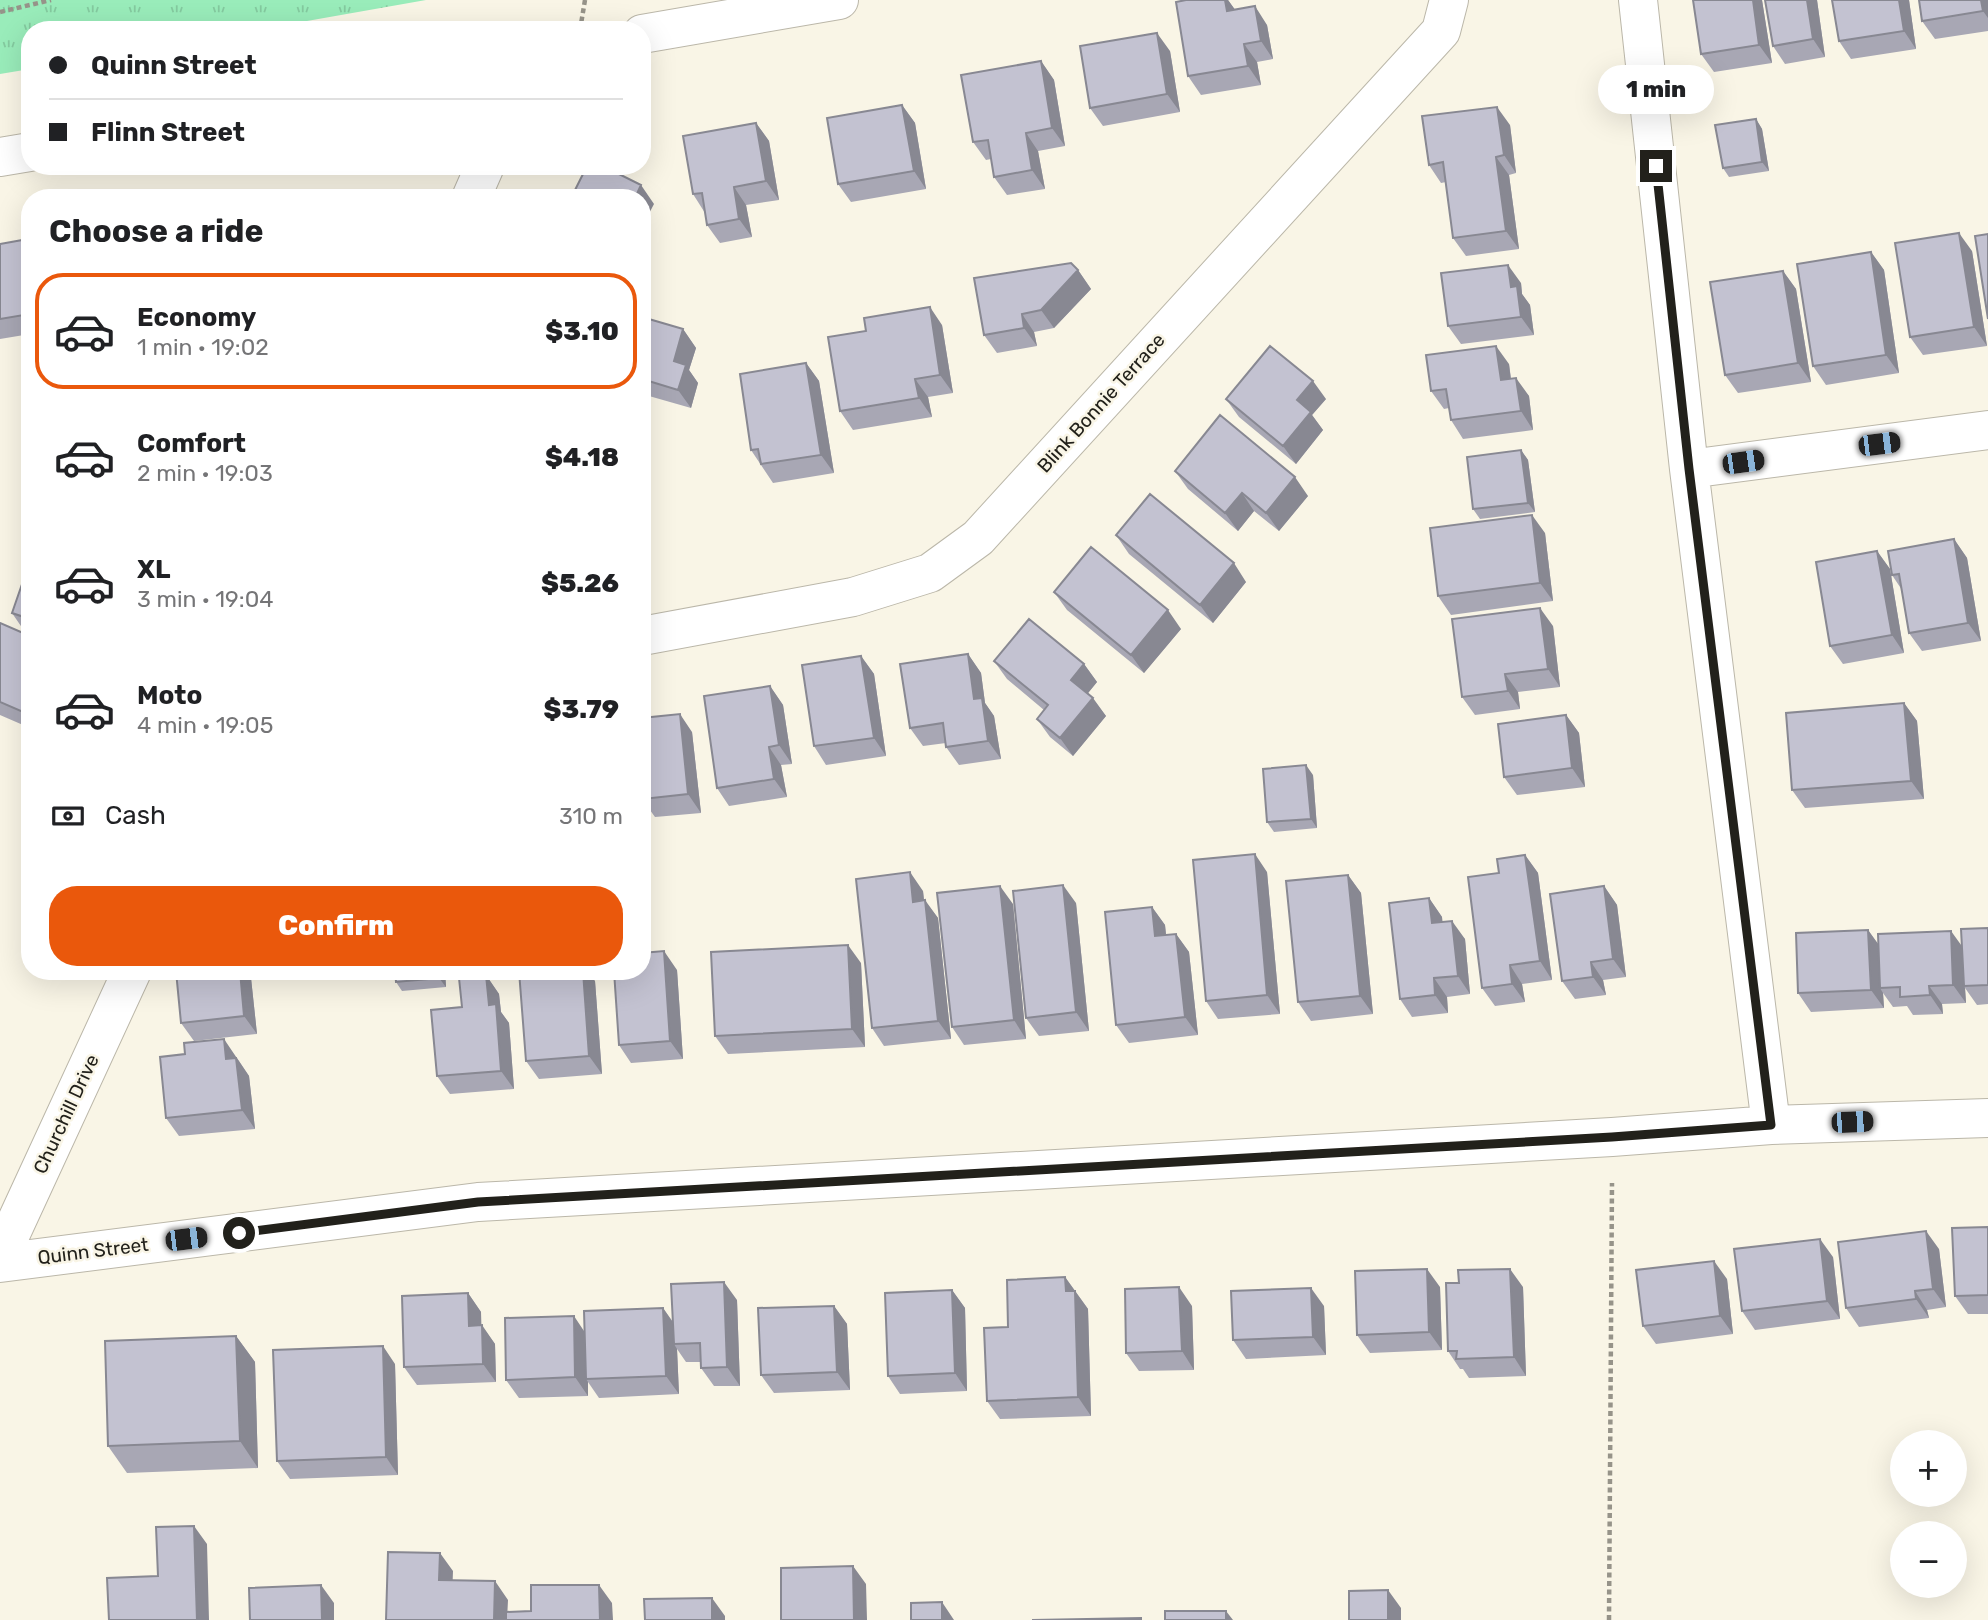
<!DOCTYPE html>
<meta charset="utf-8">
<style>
:root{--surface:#fff;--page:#f6f6f6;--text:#202124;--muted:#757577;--line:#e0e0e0;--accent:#ea580c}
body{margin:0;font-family:Rubik,sans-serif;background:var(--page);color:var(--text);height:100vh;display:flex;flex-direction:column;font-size:26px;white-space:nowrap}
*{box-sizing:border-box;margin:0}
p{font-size:23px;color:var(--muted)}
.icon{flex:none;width:38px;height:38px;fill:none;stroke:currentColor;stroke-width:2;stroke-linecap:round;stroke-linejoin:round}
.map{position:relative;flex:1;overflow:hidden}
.details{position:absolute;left:21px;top:189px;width:630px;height:791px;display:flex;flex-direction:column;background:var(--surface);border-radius:28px;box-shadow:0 7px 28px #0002}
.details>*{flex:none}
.top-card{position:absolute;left:21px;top:21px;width:630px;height:154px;border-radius:28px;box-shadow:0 7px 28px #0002;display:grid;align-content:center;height:154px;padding:0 28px;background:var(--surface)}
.fabs{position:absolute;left:1890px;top:1430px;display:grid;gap:14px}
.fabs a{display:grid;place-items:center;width:77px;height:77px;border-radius:50%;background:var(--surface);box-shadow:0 7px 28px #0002;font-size:35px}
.end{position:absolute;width:32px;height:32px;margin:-16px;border:9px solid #22211b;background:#fff;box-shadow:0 0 0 4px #fff}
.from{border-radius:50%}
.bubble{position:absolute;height:49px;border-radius:24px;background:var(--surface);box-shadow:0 7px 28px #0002;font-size:23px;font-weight:800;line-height:49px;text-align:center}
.car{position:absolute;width:21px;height:42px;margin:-21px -10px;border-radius:9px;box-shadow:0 0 5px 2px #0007;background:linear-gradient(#222 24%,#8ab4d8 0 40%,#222 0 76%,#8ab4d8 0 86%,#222 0)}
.top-card b{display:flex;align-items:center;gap:24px;height:66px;font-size:26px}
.top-card b+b{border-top:2px solid var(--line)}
.top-card i{width:18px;height:18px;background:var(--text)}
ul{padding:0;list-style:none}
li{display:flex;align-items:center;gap:21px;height:116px;margin:0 14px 10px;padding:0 14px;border:4px solid transparent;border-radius:28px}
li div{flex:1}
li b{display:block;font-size:26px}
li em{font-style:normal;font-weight:800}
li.current{border-color:var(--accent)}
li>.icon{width:63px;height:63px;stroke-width:1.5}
h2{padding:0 28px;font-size:32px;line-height:84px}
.pay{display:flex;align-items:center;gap:18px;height:77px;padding:0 28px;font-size:26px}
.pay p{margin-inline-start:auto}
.action{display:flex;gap:14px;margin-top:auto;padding:14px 28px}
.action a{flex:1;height:80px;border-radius:28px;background:var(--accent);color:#fff;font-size:28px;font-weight:800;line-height:80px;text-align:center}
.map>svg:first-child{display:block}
.grass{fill:url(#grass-tufts)}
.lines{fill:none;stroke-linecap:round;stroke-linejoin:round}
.minor-casing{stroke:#bbb7a9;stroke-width:40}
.path{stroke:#969389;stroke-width:4.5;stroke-dasharray:5 3.5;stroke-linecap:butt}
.minor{stroke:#fff;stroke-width:38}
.wall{fill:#a8a7b4}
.shaded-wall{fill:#888892}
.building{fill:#c3c2d1;stroke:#888892;stroke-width:2}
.route{stroke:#22211b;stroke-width:9}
.labels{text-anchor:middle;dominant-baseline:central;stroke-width:5;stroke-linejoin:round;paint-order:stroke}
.street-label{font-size:19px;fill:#22211b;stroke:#f9f5e6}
</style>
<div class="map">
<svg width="1988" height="1620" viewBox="0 0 1988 1620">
<defs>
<pattern id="grass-tufts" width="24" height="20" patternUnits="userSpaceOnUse" patternTransform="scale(1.75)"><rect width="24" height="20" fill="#99ecba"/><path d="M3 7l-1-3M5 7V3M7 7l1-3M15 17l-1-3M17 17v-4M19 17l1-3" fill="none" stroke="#84ca9f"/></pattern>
</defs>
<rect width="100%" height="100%" fill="#f9f5e6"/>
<path class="grass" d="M0 0H426L256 30H30V69L0 74Z"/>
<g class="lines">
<defs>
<path id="minor" d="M1638 0 1689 469 1771 1125
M642 34 839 0
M0 157 30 152
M471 198 485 166
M1689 469 1988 430
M642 636 853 597 930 573 978 538 1441 31 1449 0
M0 1257 132 971
M0 1263 478 1202 1612 1137 1771 1125 1988 1118"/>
</defs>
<use href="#minor" class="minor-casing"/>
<path class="path" d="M0 12 51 0
M580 30 585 0
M1609 1620 1612 1183"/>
<use href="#minor" class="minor"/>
</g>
<path class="wall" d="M1186 0H1228L1235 10 1267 25 1273 59 1257 62 1261 85 1201 95 1188 76Z
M1693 0H1762L1772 63 1714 72 1701 54Z
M1817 0 1825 57 1785 64 1773 46Z
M1832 0H1909L1916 49 1851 59 1839 41Z
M1988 0V31L1935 39 1922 21Z
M1170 51 1180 112 1103 126 1090 108Z
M1041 61 1054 80 1065 146 1038 151 1045 189 1007 195 994 177 991 159 986 160 973 142Z
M902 105 915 123 926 189 851 202 838 184Z
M1756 119 1762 129 1769 171 1729 177 1723 168Z
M756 123 769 141 779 200 746 205 752 237 720 243 707 225 705 213 693 194Z
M1510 125 1516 173 1509 175 1519 249 1466 256 1453 238 1446 182 1441 183 1429 165Z
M28 239 30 242V334L0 339V244Z
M1972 251 1987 346 1923 355 1910 337Z
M1871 252 1884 270 1899 373 1826 385 1813 366Z
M1078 270 1091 289 1054 328 1034 332 1037 346 997 353 984 335Z
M1783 271 1796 289 1811 382 1738 393 1725 375Z
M1521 283 1522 294 1530 305 1534 335 1461 344 1448 326Z
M642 317 683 329 696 348 689 370 698 383 691 408 642 394Z
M942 325 953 393 928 397 932 417 853 430 840 411Z
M806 363 819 381 834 473 773 483 751 450Z
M1509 364 1511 378 1529 396 1533 430 1463 439 1451 420 1449 408 1444 409 1431 391Z
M1226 399H1326L1312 415 1323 430 1296 464 1239 417Z
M1521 450 1528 460 1535 512 1480 519 1473 509Z
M1175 471 1308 496 1279 531 1254 511 1238 531 1188 489Z
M1545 533 1553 601 1451 615 1438 596Z
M1116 535 1246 582 1213 623 1129 554Z
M1954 539 1967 558 1981 641 1922 651 1909 633 1902 590 1892 575Z
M1877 551 1890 569 1904 653 1843 664 1830 646Z
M30 561V633L25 632 12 613Z
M1054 592 1181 629 1144 673 1067 610Z
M0 623 30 636V728L0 715Z
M1553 626 1560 687 1518 692 1520 709 1475 715 1462 697Z
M968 654 981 673 985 703 994 716 1001 759 959 765 946 747V743L923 746 910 728Z
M861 656 874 674 886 756 826 765 814 746Z
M994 661 1084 664 1097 682 1088 693 1106 716 1073 756 1050 737 1037 719 1044 710 1007 679Z
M770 686 783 705 792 764 781 765 787 797 729 806 717 788Z
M1904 703 1917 721 1924 799 1805 808 1792 790Z
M1566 715 1579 733 1585 787 1517 795 1504 777Z
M692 732 701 813 655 817 642 799Z
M1313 775 1317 828 1274 832 1267 822Z
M1525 855 1538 873 1552 980 1522 984 1525 1002 1495 1006 1482 988 1499 873Z
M1267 872 1280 1014 1218 1019 1206 1001Z
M1348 875 1361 893 1373 1014 1311 1021 1298 1002Z
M1604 886 1617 905 1626 977 1603 980 1606 995 1575 999 1562 981Z
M923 891 924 900 938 918 951 1039 884 1046 872 1028Z
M1429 898 1442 917V922L1465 939 1470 994 1447 997 1448 1013 1412 1017 1400 999Z
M1076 903 1089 1031 1039 1036 1026 1018Z
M1013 904 1026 1039 964 1045 952 1027Z
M1152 907 1165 925 1166 935 1176 934 1189 952 1198 1035 1129 1043 1116 1025Z
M1988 928V1004L1977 1005 1965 988 1966 1003 1942 1004 1943 1014 1913 1015 1907 1006 1893 1007 1883 993 1884 1008 1811 1012 1798 993 1868 930 1878 944 1962 947Z
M861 963 865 1047 728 1054 715 1036Z
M677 970 683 1059 631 1063 619 1045Z
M395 971H445L446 987 402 991 396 982Z
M486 975 499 994 501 1012 509 1023 514 1089 450 1094 437 1076 462 1007Z
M251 978 257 1034 194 1041 181 1023Z
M595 981 602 1074 539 1079 526 1061Z
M185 1054 237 1058 249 1076 255 1129 179 1136 166 1118Z
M1988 1227V1314H1968L1955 1296Z
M1939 1249 1946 1307 1927 1310 1929 1318 1859 1327 1846 1308Z
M1833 1257 1840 1319 1755 1330 1742 1311Z
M1065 1277 1088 1309 1091 1416 1000 1419 987 1401 1008 1327Z
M1727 1279 1733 1334 1656 1344 1643 1326Z
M1440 1287 1442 1350 1370 1353 1357 1335Z
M1523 1287 1526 1376 1469 1378 1463 1369H1460L1448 1351Z
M952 1290 965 1308 967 1391 900 1394 888 1376Z
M468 1293 481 1312V1325L495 1344 496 1382 417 1385 404 1367Z
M737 1300 740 1386H714L701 1368V1362H686L677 1349 679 1394 599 1398 588 1382V1396L519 1398 506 1380 584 1331 663 1308 673 1322Z
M834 1306 847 1324 850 1390 774 1393 761 1375Z
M1192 1306 1194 1370 1139 1371 1126 1353Z
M1324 1306 1326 1355 1246 1359 1233 1340Z
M236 1336 255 1362 258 1468 127 1473 108 1446Z
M395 1364 398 1475 290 1479 277 1461Z"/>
<path class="shaded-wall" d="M1225 0H1228L1236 11H1227Z
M1753 0H1762L1772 63 1759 45Z
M1807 0H1817L1825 57 1813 39Z
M1899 0H1909L1916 49 1904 31Z
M1981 0H1988V18L1983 11Z
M1255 6 1267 25 1273 59 1261 41Z
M1157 33 1170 51 1180 112 1167 94Z
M1244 44 1257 62 1261 85 1248 66Z
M1041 61 1054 80 1065 146 1052 128Z
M902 105 915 123 926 189 914 171Z
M1497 107 1510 125 1516 173 1504 155Z
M1756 119 1762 129 1769 171 1762 162Z
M756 123 769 141 779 200 766 181Z
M1026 133 1038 151 1045 189 1032 170Z
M1496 157 1509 175 1519 249 1506 231Z
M641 185 654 204 642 227V198H635Z
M734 187 746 205 752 237 739 219Z
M1959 233 1972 251 1987 346 1974 327Z
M1871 252 1884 270 1899 373 1886 355Z
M1508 265 1521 283 1522 294 1530 305 1534 335 1521 317 1511 287Z
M1078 270 1091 289 1054 328 1041 310Z
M1783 271 1796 289 1811 382 1798 363Z
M930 307 942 325 953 393 940 375Z
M1022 314 1034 332 1037 346 1024 328Z
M683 329 696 348 689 370 698 383 691 408 678 390 674 361Z
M1496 346 1509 364 1513 398 1501 380Z
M806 363 819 381 834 473 821 455Z
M1516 378 1529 396 1533 430 1521 411Z
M915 379 928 397 932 417 919 398Z
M1313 381 1326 399 1312 415 1323 430 1296 464 1283 446 1297 400Z
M1521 450 1528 460 1535 512 1528 503Z
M1295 477 1308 496 1279 531 1266 513Z
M1242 493 1254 511 1238 531 1225 513Z
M1532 515 1545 533 1553 601 1540 583Z
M1954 539 1967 558 1981 641 1968 623Z
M1877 551 1890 569 1904 653 1892 635Z
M1234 563 1246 582 1213 623 1200 605Z
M1540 608 1553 626 1560 687 1548 669Z
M1168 610 1181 629 1144 673 1131 655Z
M968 654 981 673 985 703 994 716 1001 759 988 741 974 699Z
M861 656 874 674 886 756 874 738Z
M1084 664 1097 682 1084 698 1071 680Z
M1505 674 1518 692 1520 709 1508 691Z
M770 686 783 705 792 764 779 745Z
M1093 698 1106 716 1073 756 1060 738Z
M1904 703 1917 721 1924 799 1911 781Z
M680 714 692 732 701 813 688 794Z
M1566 715 1579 733 1585 787 1572 768Z
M769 747 781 765 787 797 774 779Z
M1306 765 1313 775 1317 828 1311 819Z
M1255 854 1267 872 1280 1014 1267 995Z
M1525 855 1538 873 1552 980 1540 961Z
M910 872 923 891 926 920 913 902Z
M1348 875 1361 893 1373 1014 1360 996Z
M1063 885 1076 903 1089 1031 1076 1012Z
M1000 886 1013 904 1026 1039 1014 1020Z
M1604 886 1617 905 1626 977 1613 959Z
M1429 898 1442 917 1445 942 1432 923Z
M925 900 938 918 951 1039 938 1021Z
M1152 907 1165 925 1168 954 1155 936Z
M1452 921 1465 939 1470 994 1458 976Z
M1868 930 1881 948 1880 988 1883 993 1884 1008 1871 990Z
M1951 931 1964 949V986L1965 988 1966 1003 1953 985Z
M1176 934 1189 952 1198 1035 1185 1017Z
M848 945 861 963 865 1047 852 1029Z
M664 951 677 970 683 1059 670 1041Z
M1591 962 1603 980 1606 995 1593 977Z
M1510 965 1522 984 1525 1002 1512 984Z
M240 971H246L251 978 257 1034 244 1016Z
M439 971H445L446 987 439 978Z
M583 971H588L595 981 602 1074 589 1056Z
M486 975 499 994 501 1012 509 1023 514 1089 501 1071 489 1005Z
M1434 978 1447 997 1448 1013 1435 995Z
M1929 986 1942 1004 1943 1014 1930 995Z
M224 1039 249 1076 255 1129 242 1110 226 1059Z
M1926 1231 1939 1249 1946 1307 1933 1289Z
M1820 1239 1833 1257 1840 1319 1827 1301Z
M1714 1261 1727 1279 1733 1334 1720 1316Z
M1427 1269 1440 1287 1442 1350 1429 1332Z
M1510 1269 1523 1287 1526 1376 1514 1357Z
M1065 1277 1088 1309 1091 1416 1078 1397Z
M724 1282 737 1300 740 1386 727 1367Z
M1179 1287 1192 1306 1194 1370 1182 1351Z
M1311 1288 1324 1306 1326 1355 1313 1337Z
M952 1290 965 1308 967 1391 955 1373Z
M1915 1291 1927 1310 1929 1318 1916 1299Z
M468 1293 481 1312 482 1344 469 1326Z
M834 1306 847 1324 850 1390 837 1372Z
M663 1308 676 1327 674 1344 677 1349 679 1394 666 1376Z
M574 1316 586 1334V1379L588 1382V1396L575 1377Z
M482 1325 495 1344 496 1382 483 1364Z
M236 1336 255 1362 258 1468 240 1441Z
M383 1346 395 1364 398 1475 386 1457Z
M194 1526 207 1544 209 1620H197Z
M440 1553 453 1571 452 1598 439 1580Z
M853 1566 866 1584 867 1620H854Z
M495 1581 508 1600 507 1620H494Z
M321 1585 334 1603V1620H322Z
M599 1585 612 1603 613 1620H600Z
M1388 1590 1401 1608V1620H1388Z
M712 1598 725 1616V1620H712Z
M942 1602 954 1620H942Z
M1226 1611 1233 1620H1226Z"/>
<path class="building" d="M1186 0H1225L1227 11 1255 6 1261 41 1244 44 1248 66 1188 76 1176 2Z
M1693 0H1753L1759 45 1701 54Z
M1765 0H1807L1813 39 1773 46Z
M1832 0H1899L1904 31 1839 41Z
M1919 0H1981L1983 11 1922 21Z
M1157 33 1167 94 1090 108 1080 46Z
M1041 61 1052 128 1026 133 1032 170 994 177 988 140 973 142 961 75Z
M902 105 914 171 838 184 827 118Z
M1497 107 1504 155 1496 157 1506 231 1453 238 1443 162 1429 165 1422 116Z
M1756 119 1762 162 1723 168 1715 125Z
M756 123 766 181 734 187 739 219 707 225 702 193 693 194 683 136Z
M587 166H603L641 185 635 198H571Z
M1959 233 1974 327 1910 337 1895 243Z
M1988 234V319L1975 236Z
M28 239 30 249V314L0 319V244Z
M1871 252 1886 355 1813 366 1797 264Z
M1071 263 1078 270 1041 310 1022 314 1024 328 984 335 974 278Z
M1508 265 1511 287 1517 286 1521 317 1448 326 1441 273Z
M1783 271 1798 363 1725 375 1710 282Z
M930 307 940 375 915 379 919 398 840 411 828 337 866 331 864 318Z
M642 317 683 329 674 361 686 365 678 390 642 379Z
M1270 346 1313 381 1297 400 1311 412 1283 446 1226 399Z
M1496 346 1501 380 1516 378 1521 411 1451 420 1446 389 1431 391 1426 355Z
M806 363 821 455 761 464 758 449 751 450 740 374Z
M1220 415 1295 477 1266 513 1242 493 1225 513 1175 471Z
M1521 450 1528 503 1473 509 1467 457Z
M1150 494 1234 563 1200 605 1116 535Z
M1532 515 1540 583 1438 596 1430 528Z
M1954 539 1968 623 1909 633 1899 574 1892 575 1888 551Z
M1091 547 1168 610 1131 655 1054 592Z
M1877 551 1892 635 1830 646 1816 562Z
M30 561V619L12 613Z
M1540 608 1548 669 1505 674 1508 691 1462 697 1452 619Z
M1029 619 1084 664 1071 680 1093 698 1060 738 1037 719 1048 705 994 661Z
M0 623 30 636V715L0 702Z
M968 654 974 699 982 698 988 741 946 747 943 723 910 728 900 664Z
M861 656 874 738 814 746 802 665Z
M770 686 779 745 769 747 774 779 717 788 704 696Z
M1904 703 1911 781 1792 790 1786 713Z
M680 714 688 794 643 799 642 718Z
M1566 715 1572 768 1504 777 1498 724Z
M1306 765 1311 819 1267 822 1263 769Z
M1255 854 1267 995 1206 1001 1193 860Z
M1525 855 1540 961 1510 965 1512 984 1482 988 1468 877 1499 873 1497 859Z
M910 872 913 902 925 900 938 1021 872 1028 856 879Z
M1348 875 1360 996 1298 1002 1286 881Z
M1063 885 1076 1012 1026 1018 1013 891Z
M1000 886 1014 1020 952 1027 937 893Z
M1604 886 1613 959 1591 962 1593 977 1562 981 1550 894Z
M1429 898 1432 923 1452 921 1458 976 1434 978 1435 995 1400 999 1389 903Z
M1152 907 1155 936 1176 934 1185 1017 1116 1025 1105 912Z
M1988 928V985L1964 986 1961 929Z
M1868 930 1871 990 1798 993 1796 933Z
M1951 931 1953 985 1929 986 1930 995 1900 997V987L1880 988 1878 934Z
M848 945 852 1029 715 1036 711 952Z
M664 951 670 1041 619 1045 614 971H642V953Z
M176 971H240L244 1016 181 1023Z
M395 971H439V978L396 982Z
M519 971H583L589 1056 526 1061Z
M486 975 489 1005 496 1004 501 1071 437 1076 431 1010 462 1007 459 978Z
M224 1039 226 1059 236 1058 242 1110 166 1118 160 1057 185 1054 184 1043Z
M1988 1227V1295L1955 1296 1952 1228Z
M1926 1231 1933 1289 1915 1291 1916 1299 1846 1308 1838 1242Z
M1820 1239 1827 1301 1742 1311 1734 1249Z
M1714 1261 1720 1316 1643 1326 1636 1270Z
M1427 1269 1429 1332 1357 1335 1355 1271Z
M1510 1269 1514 1357 1456 1359 1457 1351H1448L1446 1283H1459L1458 1270Z
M1065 1277 1066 1291H1075L1078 1397 987 1401 984 1328 1008 1327 1007 1280Z
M724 1282 727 1367 701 1368 700 1343 674 1344 671 1284Z
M1179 1287 1182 1351 1126 1353 1125 1289Z
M1311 1288 1313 1337 1233 1340 1231 1291Z
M952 1290 955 1373 888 1376 885 1293Z
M468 1293 469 1326 482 1325 483 1364 404 1367 402 1296Z
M834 1306 837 1372 761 1375 758 1308Z
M663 1308 666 1376 586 1379 584 1311Z
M574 1316 575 1377 506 1380 505 1318Z
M236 1336 240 1441 108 1446 105 1341Z
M383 1346 386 1457 277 1461 273 1350Z
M194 1526 197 1620H109L107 1578 158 1576 156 1527Z
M388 1552 440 1553 439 1580 495 1581 494 1620H386Z
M853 1566 854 1620H781V1568Z
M321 1585 322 1620H250L249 1588Z
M531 1585H599L600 1620H506V1612L531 1611Z
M1388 1590V1620H1349V1591Z
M712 1598V1620H645L644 1599Z
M942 1602V1620H911V1603Z
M1165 1611H1226V1620H1165Z
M1141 1618V1620H1032Z"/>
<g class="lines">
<path class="route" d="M239 1233 478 1202 1612 1137 1771 1125 1689 469 1656 166"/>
</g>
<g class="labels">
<g class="street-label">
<text transform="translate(1101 403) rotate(-48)">Blink Bonnie Terrace</text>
<text transform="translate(66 1114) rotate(-65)">Churchill Drive</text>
<text transform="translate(93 1251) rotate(-7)">Quinn Street</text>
</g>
</g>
</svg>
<div class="fabs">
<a>+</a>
<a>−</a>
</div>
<i class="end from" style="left:239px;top:1233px"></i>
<i class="end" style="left:1656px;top:166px"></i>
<div class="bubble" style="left:1598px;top:65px;width:116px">1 min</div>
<i class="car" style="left:1879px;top:444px;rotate:83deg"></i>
<i class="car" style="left:1743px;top:462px;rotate:82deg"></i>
<i class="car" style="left:1852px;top:1122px;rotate:88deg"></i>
<i class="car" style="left:186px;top:1239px;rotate:83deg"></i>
<div class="top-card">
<b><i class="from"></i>Quinn Street</b>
<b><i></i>Flinn Street</b>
</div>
<section class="details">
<h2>Choose a ride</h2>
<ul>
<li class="current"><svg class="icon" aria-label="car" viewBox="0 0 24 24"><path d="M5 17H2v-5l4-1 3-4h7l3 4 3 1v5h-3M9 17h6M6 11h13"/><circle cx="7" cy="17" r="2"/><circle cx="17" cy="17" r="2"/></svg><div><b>Economy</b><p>1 min · 19:02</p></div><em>$3.10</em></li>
<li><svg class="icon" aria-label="car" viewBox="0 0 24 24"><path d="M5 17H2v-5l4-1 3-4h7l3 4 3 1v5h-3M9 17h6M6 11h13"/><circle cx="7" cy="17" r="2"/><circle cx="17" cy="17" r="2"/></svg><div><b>Comfort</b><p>2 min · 19:03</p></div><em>$4.18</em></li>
<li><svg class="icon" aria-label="car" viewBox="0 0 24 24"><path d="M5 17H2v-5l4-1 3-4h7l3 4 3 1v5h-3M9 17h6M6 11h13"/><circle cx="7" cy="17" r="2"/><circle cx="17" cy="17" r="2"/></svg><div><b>XL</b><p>3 min · 19:04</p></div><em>$5.26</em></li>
<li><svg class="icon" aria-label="car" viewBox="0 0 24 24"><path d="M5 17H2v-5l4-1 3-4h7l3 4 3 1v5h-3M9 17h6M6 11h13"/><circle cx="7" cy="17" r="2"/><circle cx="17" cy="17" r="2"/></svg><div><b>Moto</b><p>4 min · 19:05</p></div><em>$3.79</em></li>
</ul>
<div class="pay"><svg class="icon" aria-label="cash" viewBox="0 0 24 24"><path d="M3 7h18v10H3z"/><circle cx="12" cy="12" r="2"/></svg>Cash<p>310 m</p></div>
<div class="action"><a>Confirm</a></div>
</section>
</div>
